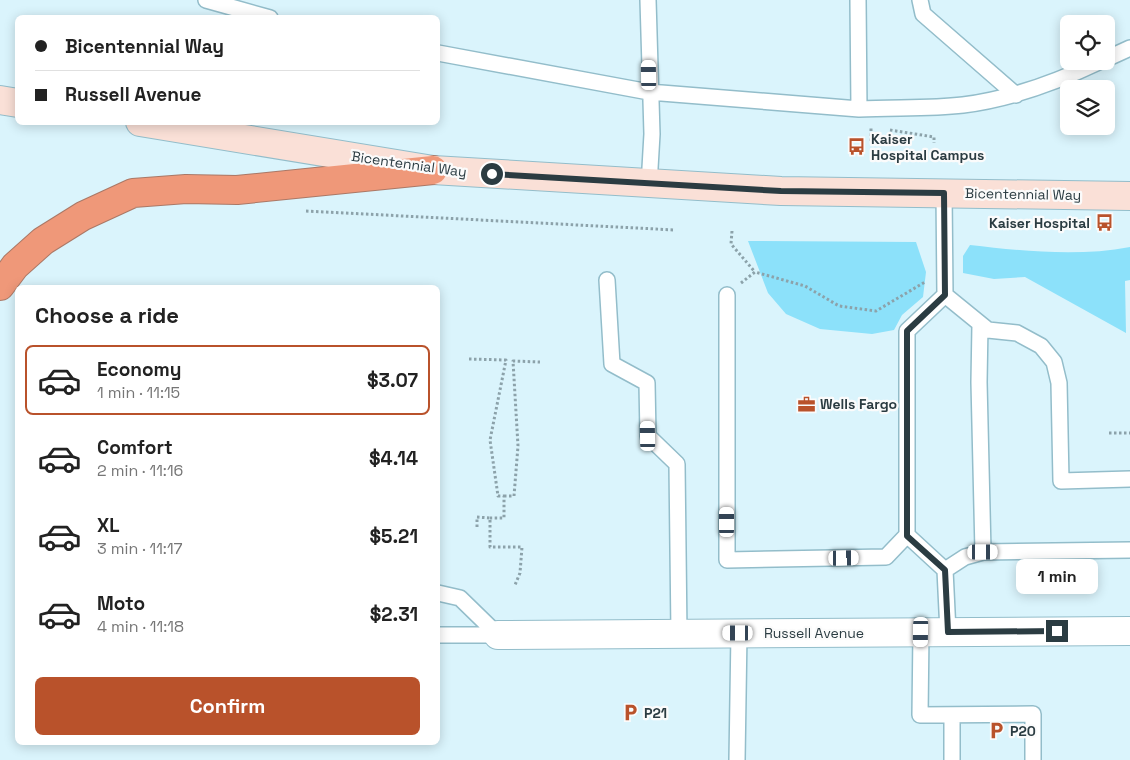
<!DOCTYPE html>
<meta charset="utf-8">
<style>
:root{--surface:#fff;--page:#f6f6f6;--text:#222;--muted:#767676;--line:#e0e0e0;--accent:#b9522b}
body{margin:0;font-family:"Space Grotesk",sans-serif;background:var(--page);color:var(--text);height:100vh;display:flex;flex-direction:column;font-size:19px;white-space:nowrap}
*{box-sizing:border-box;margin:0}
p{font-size:16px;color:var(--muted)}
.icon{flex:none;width:28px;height:28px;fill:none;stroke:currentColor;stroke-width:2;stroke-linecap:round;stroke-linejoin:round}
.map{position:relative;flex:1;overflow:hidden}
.details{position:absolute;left:15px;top:285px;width:425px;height:460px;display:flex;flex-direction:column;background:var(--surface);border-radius:8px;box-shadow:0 2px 12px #0003}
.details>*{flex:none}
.guide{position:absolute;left:15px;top:15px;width:425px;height:110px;border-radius:8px;box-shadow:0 2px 12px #0003;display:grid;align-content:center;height:110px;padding:0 20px;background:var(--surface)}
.buttons{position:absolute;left:1060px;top:15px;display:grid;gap:10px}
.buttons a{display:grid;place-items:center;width:55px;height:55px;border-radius:8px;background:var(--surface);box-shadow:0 2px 12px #0003;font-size:25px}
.end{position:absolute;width:22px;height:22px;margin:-11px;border:6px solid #2b3c42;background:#fff;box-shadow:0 0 0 2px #fff}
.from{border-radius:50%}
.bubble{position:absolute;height:35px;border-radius:8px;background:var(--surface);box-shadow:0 2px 12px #0003;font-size:16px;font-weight:800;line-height:35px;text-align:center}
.car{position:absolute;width:15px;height:30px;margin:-15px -8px;border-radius:6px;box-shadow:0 0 4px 1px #0007;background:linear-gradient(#fff 24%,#345 0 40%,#fff 0 76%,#345 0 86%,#fff 0)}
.guide b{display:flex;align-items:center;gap:18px;height:48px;font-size:19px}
.guide b+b{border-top:1px solid var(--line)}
.guide i{width:12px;height:12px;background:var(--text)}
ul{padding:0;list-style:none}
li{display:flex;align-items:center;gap:15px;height:70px;margin:0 10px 8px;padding:0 10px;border:2px solid transparent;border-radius:8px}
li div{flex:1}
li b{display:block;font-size:19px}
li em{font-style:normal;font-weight:800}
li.active{border-color:var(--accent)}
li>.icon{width:45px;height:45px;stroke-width:1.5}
h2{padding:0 20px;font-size:22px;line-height:60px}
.action{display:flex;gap:10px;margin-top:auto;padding:10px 20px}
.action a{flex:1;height:58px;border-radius:8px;background:var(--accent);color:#fff;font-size:20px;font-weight:800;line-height:58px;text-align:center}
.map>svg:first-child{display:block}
.green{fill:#8ce1fa}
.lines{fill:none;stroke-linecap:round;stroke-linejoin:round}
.service-casing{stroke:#93bdca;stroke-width:18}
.tertiary-casing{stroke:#93bdca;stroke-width:30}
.secondary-casing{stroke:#93bdca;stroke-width:30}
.motorway-casing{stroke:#aa7866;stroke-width:30}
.path{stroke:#8ca2aa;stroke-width:3;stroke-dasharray:2.5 2.5;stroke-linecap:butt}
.service{stroke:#fff;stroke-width:15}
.tertiary{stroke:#fff;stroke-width:28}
.secondary{stroke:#fae0d7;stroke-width:28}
.motorway{stroke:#ef9879;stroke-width:28}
.route{stroke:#2b3c42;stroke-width:6}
.labels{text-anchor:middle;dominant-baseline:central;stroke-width:4.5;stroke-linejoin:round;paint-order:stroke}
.poi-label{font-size:14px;font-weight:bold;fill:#2b3c42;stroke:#fbfbfb;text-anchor:start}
.street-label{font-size:14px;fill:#2b3c42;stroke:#fbfbfb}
</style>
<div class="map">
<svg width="1130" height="760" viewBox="0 0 1130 760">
<rect width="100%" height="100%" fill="#daf4fc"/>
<path class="green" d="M748 241 916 242 926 272 923 297 902 315 894 330 872 334 820 329 786 314 768 293Z
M970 245C1022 251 1078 257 1130 247V280L1125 281 1126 333 1025 277 994 279 963 273V256Z"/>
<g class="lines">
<defs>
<path id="service" d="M206 0 270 18
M648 0 652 134 649 185
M920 0 923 14 1016 95
M438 53 649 92 859 109 858 0
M1106 59 1130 48
M859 109C893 107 929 109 963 105 1012 99 1057 82 1101 61
M944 193 945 295 907 331V535L945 570
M607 280 612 364 647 383 648 436 677 464 679 634
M727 295V560L886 557 907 535
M945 295 988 330 1017 333 1041 346 1054 362 1059 383 1061 481 1130 479
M980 325 979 382 983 552 1130 550
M438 593 460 598 498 635
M921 632 920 715 1033 714V760
M948 632 945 570 965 557 983 552
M438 635H498
M952 715V760
M737 760 739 633"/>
<path id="tertiary" d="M498 635 1130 631"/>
<path id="secondary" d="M0 100 18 103
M140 122 433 170 781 191 1130 196"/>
<path id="motorway" d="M0 286 15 266 43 241 83 216 133 193 186 189 237 190 433 170"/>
</defs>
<use href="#service" class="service-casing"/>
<use href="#tertiary" class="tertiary-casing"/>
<use href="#secondary" class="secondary-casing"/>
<use href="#motorway" class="motorway-casing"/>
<path class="path" d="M890 130 934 137V143
M871 141V127
M306 211 675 230
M732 231 731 244 755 272
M741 283 755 272 805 286 839 306 876 311 925 282
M469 359 506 360 490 440 498 496H504V518H490
M1109 433H1130
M504 496H514L518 446 513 361 540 362
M477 527V517L490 518V547H522L520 573 515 585"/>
<use href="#service" class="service"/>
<use href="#tertiary" class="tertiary"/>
<use href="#secondary" class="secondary"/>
<use href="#motorway" class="motorway"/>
</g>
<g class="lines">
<path class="route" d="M492 174 781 191 944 193 945 295 907 331V536L945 570 948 632 1057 631"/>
</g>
<defs>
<symbol id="bus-bare" viewBox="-9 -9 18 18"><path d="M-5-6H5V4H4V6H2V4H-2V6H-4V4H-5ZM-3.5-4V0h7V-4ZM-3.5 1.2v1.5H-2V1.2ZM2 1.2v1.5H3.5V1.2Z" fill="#b9522b" stroke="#fbfbfb" stroke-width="2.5" paint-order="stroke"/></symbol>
<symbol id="office-bare" viewBox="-9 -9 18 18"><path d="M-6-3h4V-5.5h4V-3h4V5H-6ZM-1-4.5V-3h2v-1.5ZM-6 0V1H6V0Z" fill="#b9522b" stroke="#fbfbfb" stroke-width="2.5" paint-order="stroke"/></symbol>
<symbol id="parking-bare" viewBox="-9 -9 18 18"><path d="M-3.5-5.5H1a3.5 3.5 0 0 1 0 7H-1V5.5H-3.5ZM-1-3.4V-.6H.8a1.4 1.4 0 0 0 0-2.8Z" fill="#b9522b" stroke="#fbfbfb" stroke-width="2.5" paint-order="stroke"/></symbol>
</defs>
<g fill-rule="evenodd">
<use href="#bus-bare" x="844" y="134" width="25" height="25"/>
<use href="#bus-bare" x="1092" y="210" width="25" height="25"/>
<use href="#office-bare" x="794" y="392" width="25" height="25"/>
<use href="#parking-bare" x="618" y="700" width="25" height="25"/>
<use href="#parking-bare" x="984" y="718" width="25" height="25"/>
</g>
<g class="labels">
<g class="poi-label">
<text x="871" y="139">Kaiser<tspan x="871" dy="16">Hospital Campus</tspan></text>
<text x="1090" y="223" text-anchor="end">Kaiser Hospital</text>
<text x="820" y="404">Wells Fargo</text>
<text x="644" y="713">P21</text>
<text x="1010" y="731">P20</text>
</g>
<g class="street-label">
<text transform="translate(409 164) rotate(8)">Bicentennial Way</text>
<text transform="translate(1023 194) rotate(1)">Bicentennial Way</text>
<text x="814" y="633">Russell Avenue</text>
</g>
</g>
</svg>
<div class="buttons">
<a><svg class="icon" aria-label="locate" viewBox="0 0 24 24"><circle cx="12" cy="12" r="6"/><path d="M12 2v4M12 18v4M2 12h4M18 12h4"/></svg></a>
<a><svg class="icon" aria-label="layers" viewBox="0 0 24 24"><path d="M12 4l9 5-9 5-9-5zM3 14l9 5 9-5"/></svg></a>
</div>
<i class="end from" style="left:492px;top:174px"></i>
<i class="end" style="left:1057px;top:631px"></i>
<div class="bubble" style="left:1016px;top:559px;width:82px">1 min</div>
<i class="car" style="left:649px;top:75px;rotate:359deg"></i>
<i class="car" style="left:648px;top:436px;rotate:359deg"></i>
<i class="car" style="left:727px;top:522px;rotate:0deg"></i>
<i class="car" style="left:983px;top:552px;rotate:90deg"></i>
<i class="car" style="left:844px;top:558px;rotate:89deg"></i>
<i class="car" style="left:921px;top:632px;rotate:181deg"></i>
<i class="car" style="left:738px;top:633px;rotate:270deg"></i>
<div class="guide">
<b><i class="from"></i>Bicentennial Way</b>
<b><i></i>Russell Avenue</b>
</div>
<section class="details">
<h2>Choose a ride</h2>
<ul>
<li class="active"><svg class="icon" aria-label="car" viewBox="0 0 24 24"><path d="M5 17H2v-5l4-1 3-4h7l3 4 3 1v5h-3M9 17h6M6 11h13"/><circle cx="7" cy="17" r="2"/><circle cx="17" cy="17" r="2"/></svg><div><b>Economy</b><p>1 min · 11:15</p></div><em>$3.07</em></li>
<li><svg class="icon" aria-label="car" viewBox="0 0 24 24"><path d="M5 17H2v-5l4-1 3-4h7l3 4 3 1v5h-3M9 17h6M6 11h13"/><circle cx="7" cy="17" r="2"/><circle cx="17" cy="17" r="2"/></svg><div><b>Comfort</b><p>2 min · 11:16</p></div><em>$4.14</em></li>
<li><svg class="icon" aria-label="car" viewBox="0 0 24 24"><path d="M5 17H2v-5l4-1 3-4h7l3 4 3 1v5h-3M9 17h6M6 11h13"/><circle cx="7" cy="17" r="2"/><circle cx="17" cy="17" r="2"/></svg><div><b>XL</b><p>3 min · 11:17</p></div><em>$5.21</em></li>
<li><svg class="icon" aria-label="car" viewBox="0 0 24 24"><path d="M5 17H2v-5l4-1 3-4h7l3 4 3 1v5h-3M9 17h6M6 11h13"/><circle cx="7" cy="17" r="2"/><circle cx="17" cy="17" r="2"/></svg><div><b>Moto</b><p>4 min · 11:18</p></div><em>$2.31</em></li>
</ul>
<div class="action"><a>Confirm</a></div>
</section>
</div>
